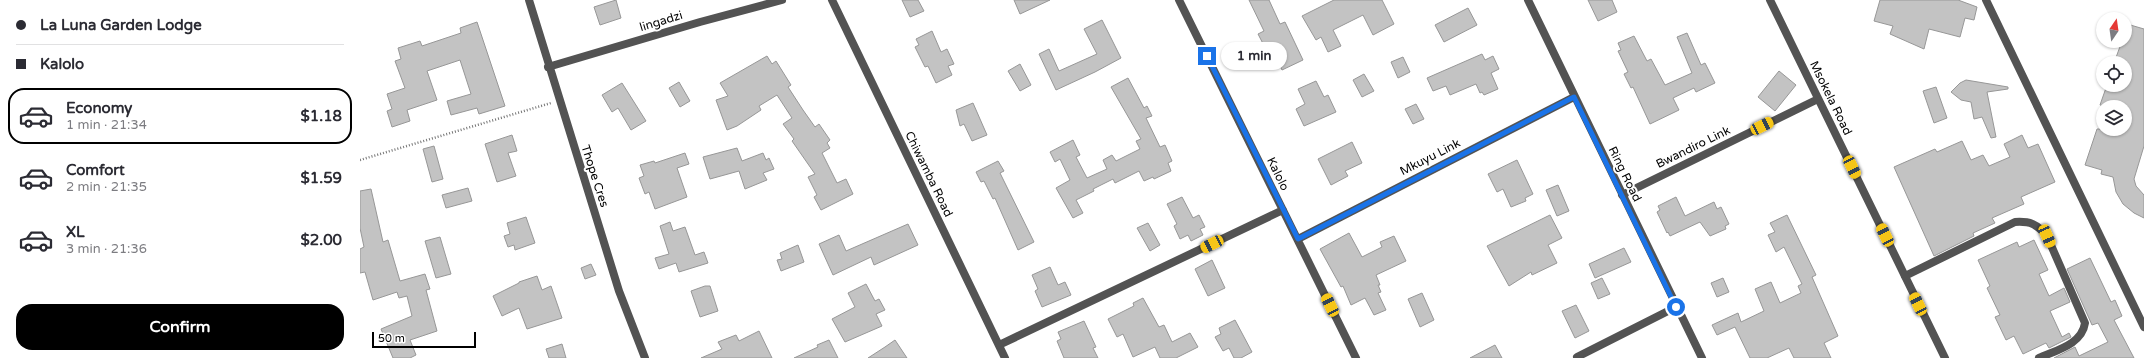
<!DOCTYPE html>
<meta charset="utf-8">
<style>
:root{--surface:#fff;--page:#f2f2f3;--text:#2b2b33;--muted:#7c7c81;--line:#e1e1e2;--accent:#000}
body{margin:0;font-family:"Varela Round",sans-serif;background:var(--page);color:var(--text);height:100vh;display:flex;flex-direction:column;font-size:15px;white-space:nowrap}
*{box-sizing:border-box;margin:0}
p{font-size:13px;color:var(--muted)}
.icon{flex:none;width:22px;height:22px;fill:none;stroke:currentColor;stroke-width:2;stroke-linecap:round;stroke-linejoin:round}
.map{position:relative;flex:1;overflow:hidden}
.sheet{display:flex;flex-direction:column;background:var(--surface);width:360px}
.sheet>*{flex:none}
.top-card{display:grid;align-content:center;height:88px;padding:0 16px;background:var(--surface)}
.needle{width:26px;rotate:13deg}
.tools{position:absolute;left:1736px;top:12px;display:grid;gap:8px}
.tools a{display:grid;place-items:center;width:36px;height:36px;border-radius:50%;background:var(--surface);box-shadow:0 1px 3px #0004;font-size:20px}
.scale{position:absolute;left:12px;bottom:10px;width:104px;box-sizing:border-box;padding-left:4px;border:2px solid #000;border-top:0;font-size:11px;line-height:14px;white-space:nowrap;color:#000;-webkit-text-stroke:3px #fff;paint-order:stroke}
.end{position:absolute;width:18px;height:18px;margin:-9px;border:5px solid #1a73e8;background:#fff;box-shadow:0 0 0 2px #fff}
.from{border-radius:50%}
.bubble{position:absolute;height:28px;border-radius:14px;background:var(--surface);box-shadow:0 1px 3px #0004;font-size:13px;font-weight:700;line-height:28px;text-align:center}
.car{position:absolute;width:12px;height:24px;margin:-12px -6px;border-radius:5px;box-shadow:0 0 3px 1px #0007;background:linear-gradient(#f5c518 24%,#345 0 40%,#f5c518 0 76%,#345 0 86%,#f5c518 0)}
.top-card b{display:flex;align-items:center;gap:14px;height:38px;font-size:15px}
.top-card b+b{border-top:1px solid var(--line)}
.top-card i{width:10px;height:10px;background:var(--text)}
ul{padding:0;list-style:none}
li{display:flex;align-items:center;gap:12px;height:56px;margin:0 8px 6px;padding:0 8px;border:2px solid transparent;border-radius:16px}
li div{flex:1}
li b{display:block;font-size:15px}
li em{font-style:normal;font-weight:700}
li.on{border-color:var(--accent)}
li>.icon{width:36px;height:36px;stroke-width:1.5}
.primary-button{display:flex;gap:8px;margin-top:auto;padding:8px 16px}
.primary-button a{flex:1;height:46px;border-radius:16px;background:var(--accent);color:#fff;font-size:16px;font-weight:700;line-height:46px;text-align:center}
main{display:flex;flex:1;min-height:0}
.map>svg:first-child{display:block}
.building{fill:#c3c3c3;stroke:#979797}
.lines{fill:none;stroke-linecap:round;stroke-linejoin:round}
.path{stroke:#757575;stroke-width:2.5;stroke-dasharray:1 2;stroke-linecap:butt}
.lane{stroke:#535353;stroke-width:8}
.street{stroke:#535353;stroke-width:8}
.route{stroke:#1a73e8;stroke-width:5}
.labels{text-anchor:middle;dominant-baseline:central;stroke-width:4;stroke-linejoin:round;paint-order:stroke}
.street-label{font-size:12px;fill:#000;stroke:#fff}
</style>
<main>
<section class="sheet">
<div class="top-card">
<b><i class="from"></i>La Luna Garden Lodge</b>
<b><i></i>Kalolo</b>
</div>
<ul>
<li class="on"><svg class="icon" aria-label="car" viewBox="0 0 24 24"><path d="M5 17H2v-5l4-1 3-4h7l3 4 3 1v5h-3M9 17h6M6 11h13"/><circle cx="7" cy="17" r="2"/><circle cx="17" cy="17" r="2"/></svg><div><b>Economy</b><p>1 min · 21:34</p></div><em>$1.18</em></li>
<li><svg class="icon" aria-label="car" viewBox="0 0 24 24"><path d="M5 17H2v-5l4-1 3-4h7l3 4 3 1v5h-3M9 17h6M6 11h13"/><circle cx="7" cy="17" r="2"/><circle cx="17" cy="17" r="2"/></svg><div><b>Comfort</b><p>2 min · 21:35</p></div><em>$1.59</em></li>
<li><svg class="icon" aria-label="car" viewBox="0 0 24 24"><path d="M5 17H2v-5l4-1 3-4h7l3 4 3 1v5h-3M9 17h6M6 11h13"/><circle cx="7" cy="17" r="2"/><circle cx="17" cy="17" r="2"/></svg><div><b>XL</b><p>3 min · 21:36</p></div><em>$2.00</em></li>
</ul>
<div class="primary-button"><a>Confirm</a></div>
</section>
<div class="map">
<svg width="1784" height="358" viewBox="0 0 1784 358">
<rect width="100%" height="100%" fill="#fff"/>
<path class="building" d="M256 0 261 18 240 25 234 7Z
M542 0H558L564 11 550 17Z
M654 0H690L660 14Z
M889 0H909L920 24 925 22 943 60 922 70 916 57 911 59 898 34 904 31Z
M974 0H1022L1034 24 1013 35 1003 15 973 30 981 46 968 52 961 37 956 40 942 16Z
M1228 0H1252L1257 12 1238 21Z
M1520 0H1598L1617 7 1614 20 1605 18 1600 37 1569 29 1564 49 1530 34 1533 26 1514 21Z
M1108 8 1117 25 1084 42 1075 25Z
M742 20 761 58 735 72 696 90 679 54 689 49 699 71 737 54 724 29Z
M117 22 145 106 119 114 117 108 91 115 87 101 111 94 100 60 67 71 77 100 47 110 50 121 32 127 27 111 32 109 27 94 45 88 35 61 41 59 38 48 60 41 62 46 101 33 100 28Z
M1767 24 1784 29V146L1774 179 1776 186 1784 195V218L1774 213 1763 204 1756 192 1753 177 1741 174 1742 170 1725 165 1737 129H1765V107H1747L1740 105 1747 85H1765V63H1754L1762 41H1765Z
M572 31 581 52 587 49 594 64 588 66 592 75 576 83 568 66 565 67 555 47 559 45 556 39Z
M1327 33 1341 65 1345 63 1355 83 1336 92 1334 88 1313 98 1319 110 1290 124 1273 87 1271 88 1264 74 1268 72 1258 51 1261 50 1258 43 1274 36 1287 61 1291 59 1305 85 1332 73 1317 37Z
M1122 54 1125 60 1133 56 1139 69 1131 73 1138 89 1124 95 1122 92 1120 93 1116 84 1090 95 1086 86 1073 91 1067 78Z
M407 56 412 64 416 61 431 85 428 87 443 110 455 127 459 124 470 140 467 143 470 148 462 153 477 183 486 179 493 194 461 210 454 197 457 195 448 177 455 174 432 141 434 139 423 124 432 118 417 95 399 106 401 110 377 126 367 130 356 100 368 96 360 83Z
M1043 57 1050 72 1038 78 1031 62Z
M660 64 671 85 660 91 648 71Z
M1419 71 1436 85 1415 111 1398 97Z
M1004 74 1014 91 1002 97 993 80Z
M768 78 784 108 787 106 792 116 786 118 800 147 805 145 812 161 808 163 811 171 794 179 793 177 784 181 779 171 755 183 753 179 733 189 734 191 716 200 723 213 713 218 696 188 710 180 700 159 695 162 690 152 713 140 720 155 716 157 727 178 747 169 743 160 752 155 756 161 780 149 776 141 781 139 751 87Z
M1606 80 1648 87V89L1627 92 1636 137 1631 138 1622 117 1614 119 1611 102 1601 100 1591 92 1600 83Z
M956 81 964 97 968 95 976 112 944 126 936 109 945 104 938 89Z
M319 82 330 101 320 107 309 88Z
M262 83 286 121 271 130 258 108 252 112 242 95Z
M1576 87 1587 118 1574 123 1563 91Z
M613 103 627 135 612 141 604 124 600 126 596 110Z
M1056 104 1064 119 1053 124 1045 109Z
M152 135 157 151 148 153 156 176 137 182 125 144Z
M1662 135 1668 148 1678 144 1695 182 1661 197 1664 204 1632 218 1635 223 1613 233 1614 236 1574 256 1534 167 1575 149 1577 152 1602 141 1611 160 1623 155 1629 166 1650 157 1644 144Z
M992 142 1002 163 985 171 988 176 971 185 958 159Z
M74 146 83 179 72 182 63 149Z
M377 148 382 161 403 153 406 160 409 158 414 169 403 173 407 180 385 189 379 171 350 179 343 157Z
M325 153 329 164 317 168 327 197 295 209 289 192 285 194 279 178 284 176 280 165 294 161 295 163Z
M1157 160 1173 194 1165 198 1166 201 1151 207 1143 189 1137 192 1128 174Z
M638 161 644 171 640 173 674 242 658 250 635 198 633 199 624 181 621 182 616 172Z
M1198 185 1209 211 1197 216 1186 190Z
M108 188 112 201 86 208 82 195Z
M11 189 23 242 28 240 40 281 65 274 70 289 66 290 77 331 50 340 56 355 50 358H33L21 329 52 316 47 296 39 298 37 292 13 300 5 272 0 273V249L4 247 0 228V191Z
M822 197 833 218 839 215 845 227 840 229 843 235 831 241 828 235 820 239 814 226 817 224 807 204Z
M1316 197 1325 216 1354 202 1357 209 1361 207 1369 224 1365 226 1366 229 1350 236 1340 222 1310 236 1308 232 1307 233 1297 212 1300 210 1298 206Z
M1190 215 1202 238 1188 245 1197 263 1172 275 1171 272 1149 286 1127 246Z
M1427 215 1456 275 1452 277 1478 336 1464 343 1471 358H1434L1429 348 1407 358H1390L1375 327 1357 335 1352 325 1378 313 1381 322 1404 311 1395 289 1411 282 1420 303 1441 293 1438 286 1442 284 1424 247 1416 252 1408 235 1415 232 1410 223Z
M166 217 175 243 155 250 154 245 148 247 144 236 150 234 147 223Z
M310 222 313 231 325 227 335 255 344 252 348 263 319 272 316 263 299 269 295 258 309 254 300 226Z
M788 223 800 245 790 251 777 228Z
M548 224 558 245 514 265 511 257 473 275 459 244 479 235 486 251Z
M989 233 1002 257 1022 247 1020 242 1034 236 1046 261 1016 275 1020 285H1018L1021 292 1018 293 1026 310 1014 315 1005 298 991 305 983 286 981 287 960 249Z
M80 237 91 274 76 278 65 241Z
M1674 240 1688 270 1679 274 1689 296 1704 288 1710 302 1690 311 1702 337 1709 333 1711 337 1689 348 1686 343 1663 354 1654 336 1646 340 1635 317 1640 315 1627 288 1630 286 1618 260 1657 242 1659 247Z
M438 245 444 262 421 271 417 260 422 259 420 253Z
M1264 248 1271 262 1235 278 1229 264Z
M1730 258 1751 302 1755 300 1762 316 1754 320 1774 358H1694L1715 347 1719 356 1748 342 1738 323 1732 325 1707 269Z
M852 260 865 288 848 296 835 269Z
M231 264 236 275 225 279 221 268Z
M690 267 698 285 705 282 711 295 682 307 675 291 678 289 672 275Z
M177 276 182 290 191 286 202 318 167 329 159 308 142 316 133 296 159 283V282Z
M1242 278 1250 294 1238 299 1231 283Z
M1363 278 1369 292 1357 297 1351 283Z
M506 284 515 301 519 299 525 310 516 314 522 326 485 342 472 319 495 307 488 293Z
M345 286H350L358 311 340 317 331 291Z
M1062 293 1074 320 1060 327 1048 299Z
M783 298 799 327 804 325 812 342 830 333 838 347 816 358H800L795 347 773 357 763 334 757 337 748 319 774 306 773 303Z
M1216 305 1229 331 1215 338 1202 311Z
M875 320 892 352 881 358H874L869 348 863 351 855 337 861 334 859 328Z
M724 321 736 347 733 348 738 358H704L697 341 701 339 698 332Z
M399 331 412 358H341L362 349 358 342 376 335 379 341Z
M469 340 478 358H434L458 347 457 345Z
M535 340 547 358H508L525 347Z
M202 344 206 358H189L186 349Z
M1135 345 1142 358H1110Z"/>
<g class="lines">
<path class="path" d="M0 160 191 103"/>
<path class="lane" d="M1626 0 1784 327
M1545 276 1655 222C1670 221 1677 224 1687 236L1725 323C1722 344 1697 350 1679 358
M1217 357 1316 307"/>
<path class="street" d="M169 0 259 291 285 358
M472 0 645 358
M819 0 996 358
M1168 0 1342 358
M1410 0 1585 358
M188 67 340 22 422 0
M1262 195 1458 99
M938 239 1214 97
M639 345 923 210"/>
</g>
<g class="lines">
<path class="route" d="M847 56 938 239 1214 97 1316 307"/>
</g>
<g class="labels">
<g class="street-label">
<text transform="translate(301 21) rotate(-17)">lingadzi</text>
<text transform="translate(1471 98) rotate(64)">Msokela Road</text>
<text transform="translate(1333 147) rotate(-26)">Bwandiro Link</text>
<text transform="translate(1070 157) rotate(-27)">Mkuyu Link</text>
<text transform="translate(569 174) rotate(64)">Chiwamba Road</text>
<text transform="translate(918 174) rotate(64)">Kalolo</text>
<text transform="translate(1265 174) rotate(64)">Ring Road</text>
<text transform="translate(235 176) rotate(72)">Thope Cres</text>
</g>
</g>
</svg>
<div class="tools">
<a><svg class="needle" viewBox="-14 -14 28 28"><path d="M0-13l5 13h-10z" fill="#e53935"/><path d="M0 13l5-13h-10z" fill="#7c7c81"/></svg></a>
<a><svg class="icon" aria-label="locate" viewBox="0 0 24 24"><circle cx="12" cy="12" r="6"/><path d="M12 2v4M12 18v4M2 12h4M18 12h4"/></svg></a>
<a><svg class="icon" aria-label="layers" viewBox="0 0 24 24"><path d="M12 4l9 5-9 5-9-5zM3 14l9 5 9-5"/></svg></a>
</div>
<div class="scale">50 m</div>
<i class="end from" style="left:1316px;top:307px"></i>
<i class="end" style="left:847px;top:56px"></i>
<div class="bubble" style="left:861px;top:42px;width:66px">1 min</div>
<i class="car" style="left:1402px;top:126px;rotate:64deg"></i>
<i class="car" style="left:1492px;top:167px;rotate:154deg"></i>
<i class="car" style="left:1525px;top:235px;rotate:334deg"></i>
<i class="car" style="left:1687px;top:236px;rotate:156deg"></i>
<i class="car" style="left:852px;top:244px;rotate:244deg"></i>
<i class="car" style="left:1558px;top:304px;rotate:334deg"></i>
<i class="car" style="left:970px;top:305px;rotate:334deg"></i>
</div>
</main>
